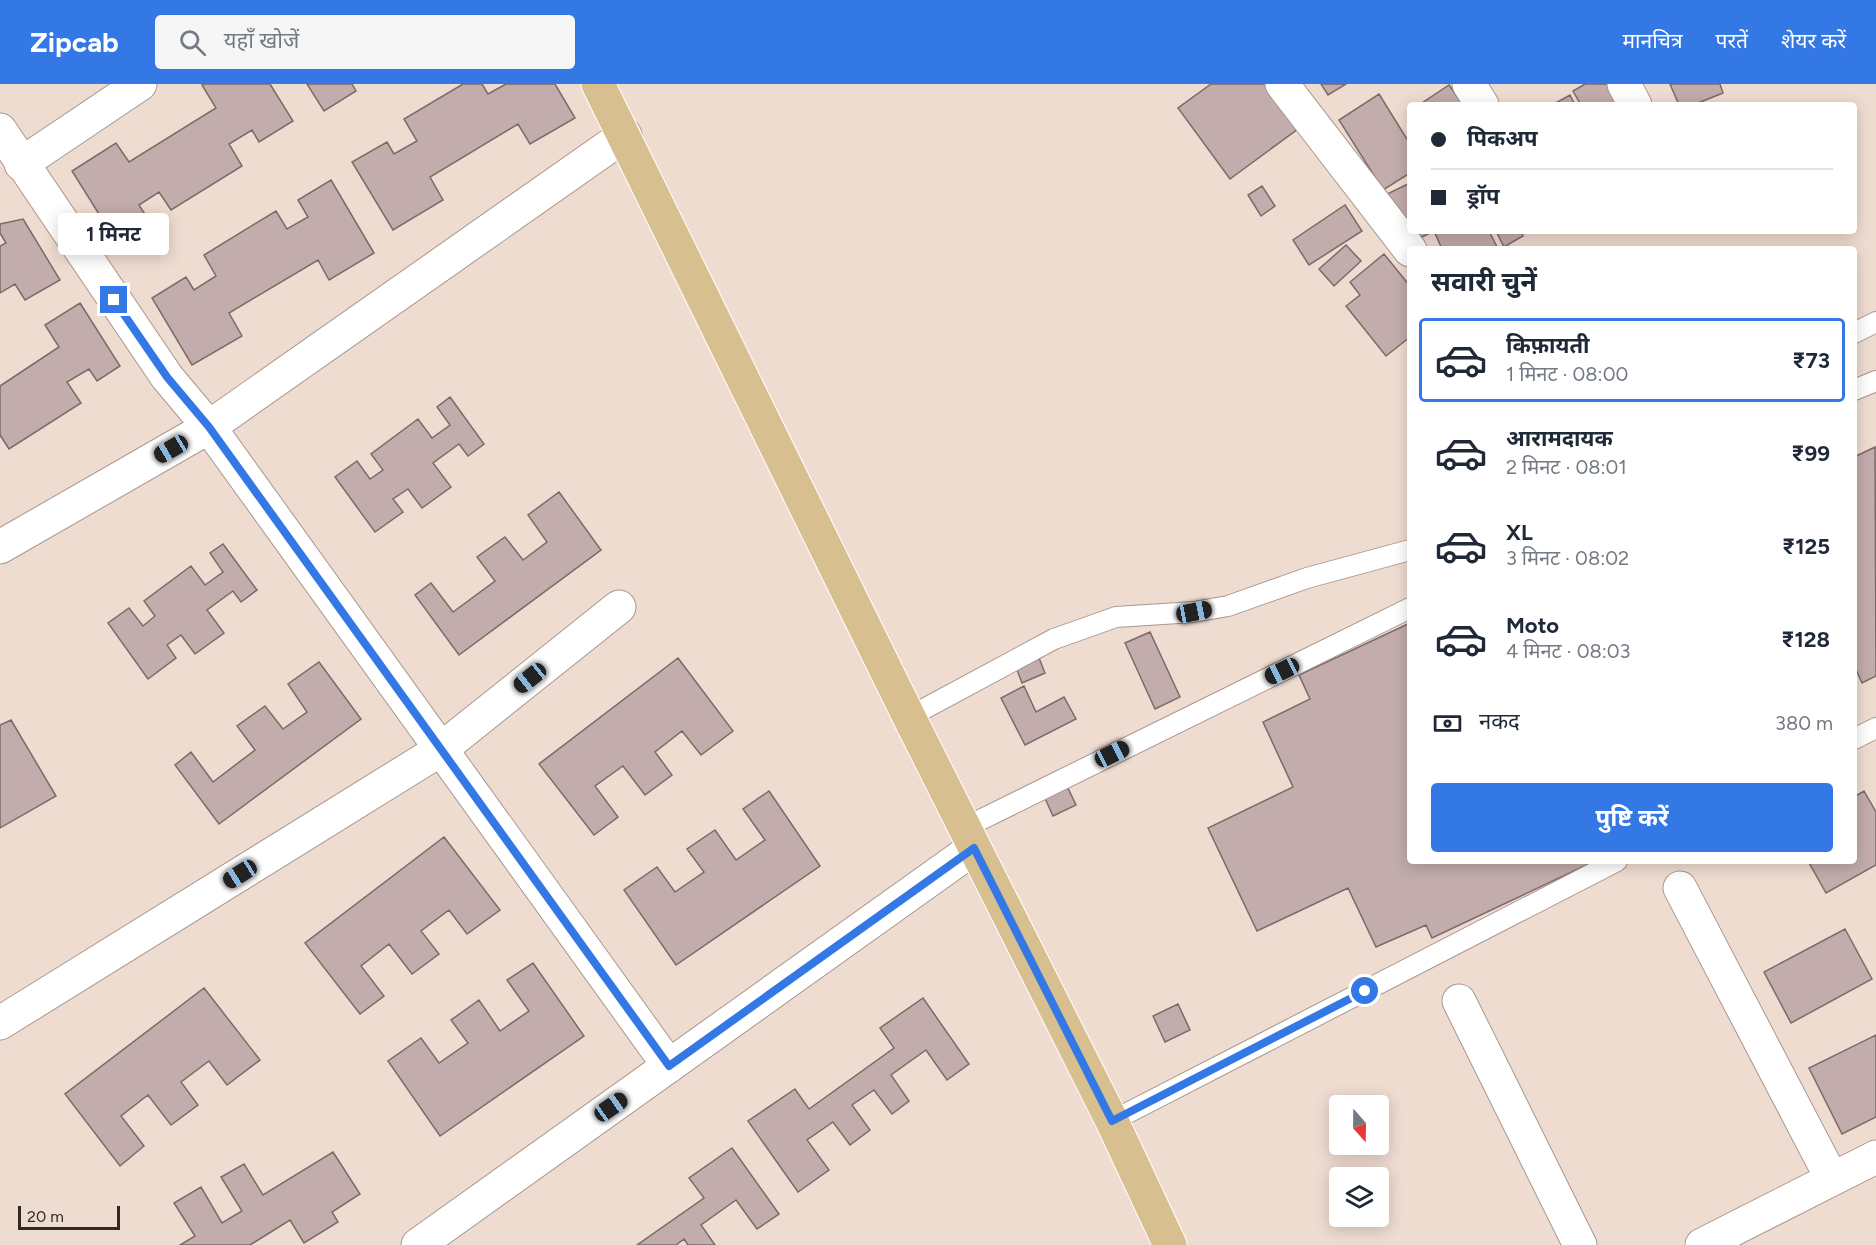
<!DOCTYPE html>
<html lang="hi">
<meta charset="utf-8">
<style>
:root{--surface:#fff;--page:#f6f6f7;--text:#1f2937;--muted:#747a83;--line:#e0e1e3;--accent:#3478e5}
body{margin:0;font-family:Figtree,"Noto Sans Devanagari",sans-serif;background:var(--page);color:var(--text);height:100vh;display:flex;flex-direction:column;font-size:22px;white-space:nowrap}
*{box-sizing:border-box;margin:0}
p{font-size:20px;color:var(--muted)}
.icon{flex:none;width:33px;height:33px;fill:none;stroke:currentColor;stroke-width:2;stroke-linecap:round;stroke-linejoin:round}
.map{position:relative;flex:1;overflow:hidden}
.drawer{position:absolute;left:1407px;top:162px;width:450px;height:618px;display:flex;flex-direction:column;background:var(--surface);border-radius:6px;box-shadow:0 3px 15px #0003}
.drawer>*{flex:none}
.hud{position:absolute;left:1407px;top:18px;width:450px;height:132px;border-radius:6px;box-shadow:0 3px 15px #0003;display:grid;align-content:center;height:132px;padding:0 24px;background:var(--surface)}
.needle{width:39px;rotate:160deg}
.fabs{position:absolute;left:1329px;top:1011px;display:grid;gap:12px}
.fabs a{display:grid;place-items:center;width:60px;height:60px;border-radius:6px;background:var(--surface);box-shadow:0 3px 15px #0003;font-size:30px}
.scale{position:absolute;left:18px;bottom:15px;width:102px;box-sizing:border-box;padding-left:6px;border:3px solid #2f2824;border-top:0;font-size:16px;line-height:21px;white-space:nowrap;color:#2f2824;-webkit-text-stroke:4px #efdcd1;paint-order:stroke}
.end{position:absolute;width:27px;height:27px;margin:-14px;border:8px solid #3478e5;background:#fff;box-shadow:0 0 0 3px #fff}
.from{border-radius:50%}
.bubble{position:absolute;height:42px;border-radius:6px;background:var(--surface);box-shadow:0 3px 15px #0003;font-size:20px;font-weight:700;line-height:42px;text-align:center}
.car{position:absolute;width:18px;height:36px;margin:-18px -9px;border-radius:8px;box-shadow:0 0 4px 2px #0007;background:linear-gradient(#222 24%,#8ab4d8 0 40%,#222 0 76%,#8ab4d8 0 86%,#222 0)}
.hud b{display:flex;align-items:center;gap:21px;height:57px;font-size:22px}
.hud b+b{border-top:2px solid var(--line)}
.hud i{width:15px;height:15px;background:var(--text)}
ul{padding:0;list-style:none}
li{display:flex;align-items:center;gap:18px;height:84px;margin:0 12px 9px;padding:0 12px;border:3px solid transparent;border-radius:6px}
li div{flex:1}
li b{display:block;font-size:22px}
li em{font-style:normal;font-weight:700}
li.selected{border-color:var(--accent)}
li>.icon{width:54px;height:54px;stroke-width:1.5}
h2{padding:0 24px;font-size:27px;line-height:72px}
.pay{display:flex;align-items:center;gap:15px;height:66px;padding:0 24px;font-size:22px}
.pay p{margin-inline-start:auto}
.action{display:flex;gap:12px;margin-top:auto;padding:12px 24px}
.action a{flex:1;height:69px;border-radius:6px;background:var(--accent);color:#fff;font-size:24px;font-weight:700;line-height:69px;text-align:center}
header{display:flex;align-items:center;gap:36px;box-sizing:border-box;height:84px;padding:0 30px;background:var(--accent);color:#fff}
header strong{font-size:28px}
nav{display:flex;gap:33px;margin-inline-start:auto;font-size:21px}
.search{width:420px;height:54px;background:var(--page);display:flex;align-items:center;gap:15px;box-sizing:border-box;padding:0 21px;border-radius:6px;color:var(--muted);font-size:22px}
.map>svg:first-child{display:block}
.building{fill:#c2acac;stroke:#7d6968;stroke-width:1.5}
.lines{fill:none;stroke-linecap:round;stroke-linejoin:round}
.service-casing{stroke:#a8978d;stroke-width:22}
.minor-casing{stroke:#a8978d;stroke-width:35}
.tertiary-casing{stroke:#a8978d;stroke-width:35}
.primary-casing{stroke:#fff;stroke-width:35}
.service{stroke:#fff;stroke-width:20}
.minor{stroke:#fff;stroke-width:33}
.tertiary{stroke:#fff;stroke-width:33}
.primary{stroke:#d8bf8f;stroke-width:33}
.route{stroke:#3478e5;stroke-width:8}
</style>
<header>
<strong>Zipcab</strong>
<div class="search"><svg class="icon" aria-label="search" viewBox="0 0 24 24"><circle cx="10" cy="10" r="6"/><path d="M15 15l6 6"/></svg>यहाँ खोजें</div>
<nav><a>मानचित्र</a><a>परतें</a><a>शेयर करें</a></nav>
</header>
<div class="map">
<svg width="1876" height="1161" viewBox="0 0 1876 1161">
<rect width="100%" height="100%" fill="#efdcd1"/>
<path class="building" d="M204 0H270L293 37 259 58 252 46 229 60 242 82 171 126 159 108 139 121 150 138 117 159 72 87 116 59 129 78 216 24 202 1Z
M307 0H352L356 7 324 27Z
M463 0H482L488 10 506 0H555L575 34 530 60 518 40 430 93 443 116 393 146 352 78 387 58 394 70 417 57 404 35Z
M1211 0H1271L1302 42 1230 95 1178 24Z
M1321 0H1346L1328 11Z
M1585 0H1613L1626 21H1581L1573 7Z
M1670 0H1720L1723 9 1693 21H1679Z
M1449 1 1463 21H1419Z
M1379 10 1410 60V89L1383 106 1339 36Z
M1570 11 1575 21H1552Z
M331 96 374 169 329 196 318 176 229 229 242 252 192 281 152 214 186 193 194 206 216 192 204 171 276 127 287 145 308 133 298 116Z
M1410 99V147H1489L1498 165H1442L1434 147 1410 159 1387 110Z
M1262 102 1275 122 1261 132 1248 111Z
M1345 121 1362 147 1309 181 1293 156Z
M23 135 60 196 25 216 15 200 0 209V162L6 159 0 149V140Z
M1496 147H1521L1523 152 1504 163Z
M1346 161 1361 177 1334 202 1319 185Z
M1384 170 1410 202V253L1386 272 1346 222 1360 211 1350 198Z
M80 219 120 282 97 297 89 285 67 298 81 319 9 365 0 351V302L59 263 45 241Z
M450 313 484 360 468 372 459 360 433 379 451 403 422 424 408 405 393 415 403 428 375 448 335 393 357 377 370 395 383 386 371 370 418 335 432 354 450 341 437 323Z
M1875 363 1876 592 1862 599 1854 581V373Z
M559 408 601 466 459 571 415 511 431 499 453 528 495 497 477 473 505 453 523 476 547 458 528 431Z
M223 460 257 506 241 518 233 507 207 526 224 549 195 570 181 551 167 561 176 574 148 595 108 539 129 524 143 542 155 532 144 517 191 482 205 501 223 488 210 469Z
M1410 539V777H1595L1432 854 1426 841 1376 863 1348 804 1257 847 1208 744 1293 703 1263 638 1310 615 1299 591Z
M1150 548 1180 613 1155 625 1125 559Z
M1037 569 1045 589 1022 599 1014 578Z
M678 574 733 647 701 671 682 647 655 668 672 691 645 711 623 682 595 702 618 733 594 751 539 680Z
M319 578 361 635 219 740 175 681 191 668 213 698 255 666 237 642 265 622 283 645 307 628 288 600Z
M1024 602 1036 628 1064 613 1076 635 1025 661 1001 614Z
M11 636 56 712 0 744V641Z
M1066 700 1076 721 1053 732 1043 710Z
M769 707 820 782 676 881 624 806 657 783 675 808 704 788 687 765 715 746 736 776 765 756 743 725Z
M1864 707 1876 728V781L1826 809 1808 777H1854V713Z
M444 753 500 826 467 850 449 826 421 847 439 870 412 890 389 860 361 882 384 912 360 930 305 859Z
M1845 845 1872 895 1791 939 1764 888Z
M533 879 584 952 440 1052 388 977 421 954 439 979 468 959 451 936 479 916 500 947 529 927 507 896Z
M204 904 260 976 227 1001 209 977 181 998 198 1021 171 1041 148 1011 121 1032 144 1062 120 1082 65 1010Z
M923 914 969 980 947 996 926 966 891 991 909 1017 892 1030 874 1006 852 1021 870 1046 850 1061 833 1038 807 1056 829 1086 798 1108 748 1037 795 1005 809 1025 894 964 880 944Z
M1178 920 1190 946 1165 958 1153 932Z
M1876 951V1033L1842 1050 1809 984Z
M732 1064 779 1130 757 1145 736 1116 701 1141 715 1161H688L684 1155 676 1161H637L704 1114 689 1094Z
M333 1068 360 1110 332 1128 338 1138 304 1159 290 1136 250 1161H180L195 1152 174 1119 201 1103 222 1139 242 1127 221 1093 244 1080 263 1111Z"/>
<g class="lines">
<defs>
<path id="service" d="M1854 249 1876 238
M1854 306 1876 297
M909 633 1054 555 1116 533 1194 528 1228 522 1307 494 1410 466
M1854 655 1876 644
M964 744 1410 524
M1112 1037 1617 777"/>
<path id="minor" d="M1282 0 1410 166
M1469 0 1482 21
M1624 0 1635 21
M0 46 167 293 209 343 669 982
M21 80 140 0
M1680 804 1832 1095
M1459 917 1580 1161
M0 939 440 666 619 523
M418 1161 974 764
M1702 1161 1876 1073"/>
<path id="tertiary" d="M0 463 209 343 625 51"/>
<path id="primary" d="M598 0 909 633 1112 1037 1170 1161"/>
</defs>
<use href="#service" class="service-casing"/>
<use href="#minor" class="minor-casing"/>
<use href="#tertiary" class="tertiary-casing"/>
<use href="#primary" class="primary-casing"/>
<use href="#service" class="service"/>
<use href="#minor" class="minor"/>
<use href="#tertiary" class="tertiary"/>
<use href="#primary" class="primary"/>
</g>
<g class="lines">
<path class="route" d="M114 216 167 293 209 343 669 982 974 764 1112 1037 1365 907"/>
</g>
</svg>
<div class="fabs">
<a><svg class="needle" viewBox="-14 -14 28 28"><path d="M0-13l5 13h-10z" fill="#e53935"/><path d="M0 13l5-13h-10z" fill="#747a83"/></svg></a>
<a><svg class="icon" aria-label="layers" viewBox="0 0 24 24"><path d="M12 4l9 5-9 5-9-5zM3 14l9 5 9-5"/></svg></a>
</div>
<div class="scale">20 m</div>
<i class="end from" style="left:1365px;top:907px"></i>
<i class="end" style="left:114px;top:216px"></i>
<div class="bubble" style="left:58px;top:129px;width:111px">1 मिनट</div>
<i class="car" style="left:171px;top:365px;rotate:240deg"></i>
<i class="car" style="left:1194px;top:528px;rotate:79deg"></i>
<i class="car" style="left:1282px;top:587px;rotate:244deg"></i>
<i class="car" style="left:530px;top:594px;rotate:231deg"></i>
<i class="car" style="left:1112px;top:670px;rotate:64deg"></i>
<i class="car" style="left:240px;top:790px;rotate:238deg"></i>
<i class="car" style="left:611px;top:1023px;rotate:55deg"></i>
<div class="hud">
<b><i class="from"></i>पिकअप</b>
<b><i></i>ड्रॉप</b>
</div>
<section class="drawer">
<h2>सवारी चुनें</h2>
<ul>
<li class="selected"><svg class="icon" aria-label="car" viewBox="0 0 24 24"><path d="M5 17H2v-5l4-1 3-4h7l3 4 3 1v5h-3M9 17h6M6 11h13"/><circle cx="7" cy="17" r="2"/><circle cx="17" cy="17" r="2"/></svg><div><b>किफ़ायती</b><p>1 मिनट · 08:00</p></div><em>₹73</em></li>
<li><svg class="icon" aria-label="car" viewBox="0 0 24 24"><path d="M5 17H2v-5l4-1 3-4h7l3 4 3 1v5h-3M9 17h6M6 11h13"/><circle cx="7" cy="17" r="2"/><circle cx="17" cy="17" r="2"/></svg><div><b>आरामदायक</b><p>2 मिनट · 08:01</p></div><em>₹99</em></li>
<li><svg class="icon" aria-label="car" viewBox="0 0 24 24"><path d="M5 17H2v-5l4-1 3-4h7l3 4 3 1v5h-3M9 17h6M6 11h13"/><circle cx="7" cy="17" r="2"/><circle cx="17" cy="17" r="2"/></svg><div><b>XL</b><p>3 मिनट · 08:02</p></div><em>₹125</em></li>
<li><svg class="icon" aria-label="car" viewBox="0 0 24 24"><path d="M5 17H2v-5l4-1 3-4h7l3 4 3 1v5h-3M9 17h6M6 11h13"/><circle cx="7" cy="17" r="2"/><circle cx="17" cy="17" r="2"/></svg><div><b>Moto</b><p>4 मिनट · 08:03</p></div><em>₹128</em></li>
</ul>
<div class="pay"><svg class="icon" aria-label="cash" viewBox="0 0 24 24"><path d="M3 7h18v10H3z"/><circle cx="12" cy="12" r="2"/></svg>नकद<p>380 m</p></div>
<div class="action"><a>पुष्टि करें</a></div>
</section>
</div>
